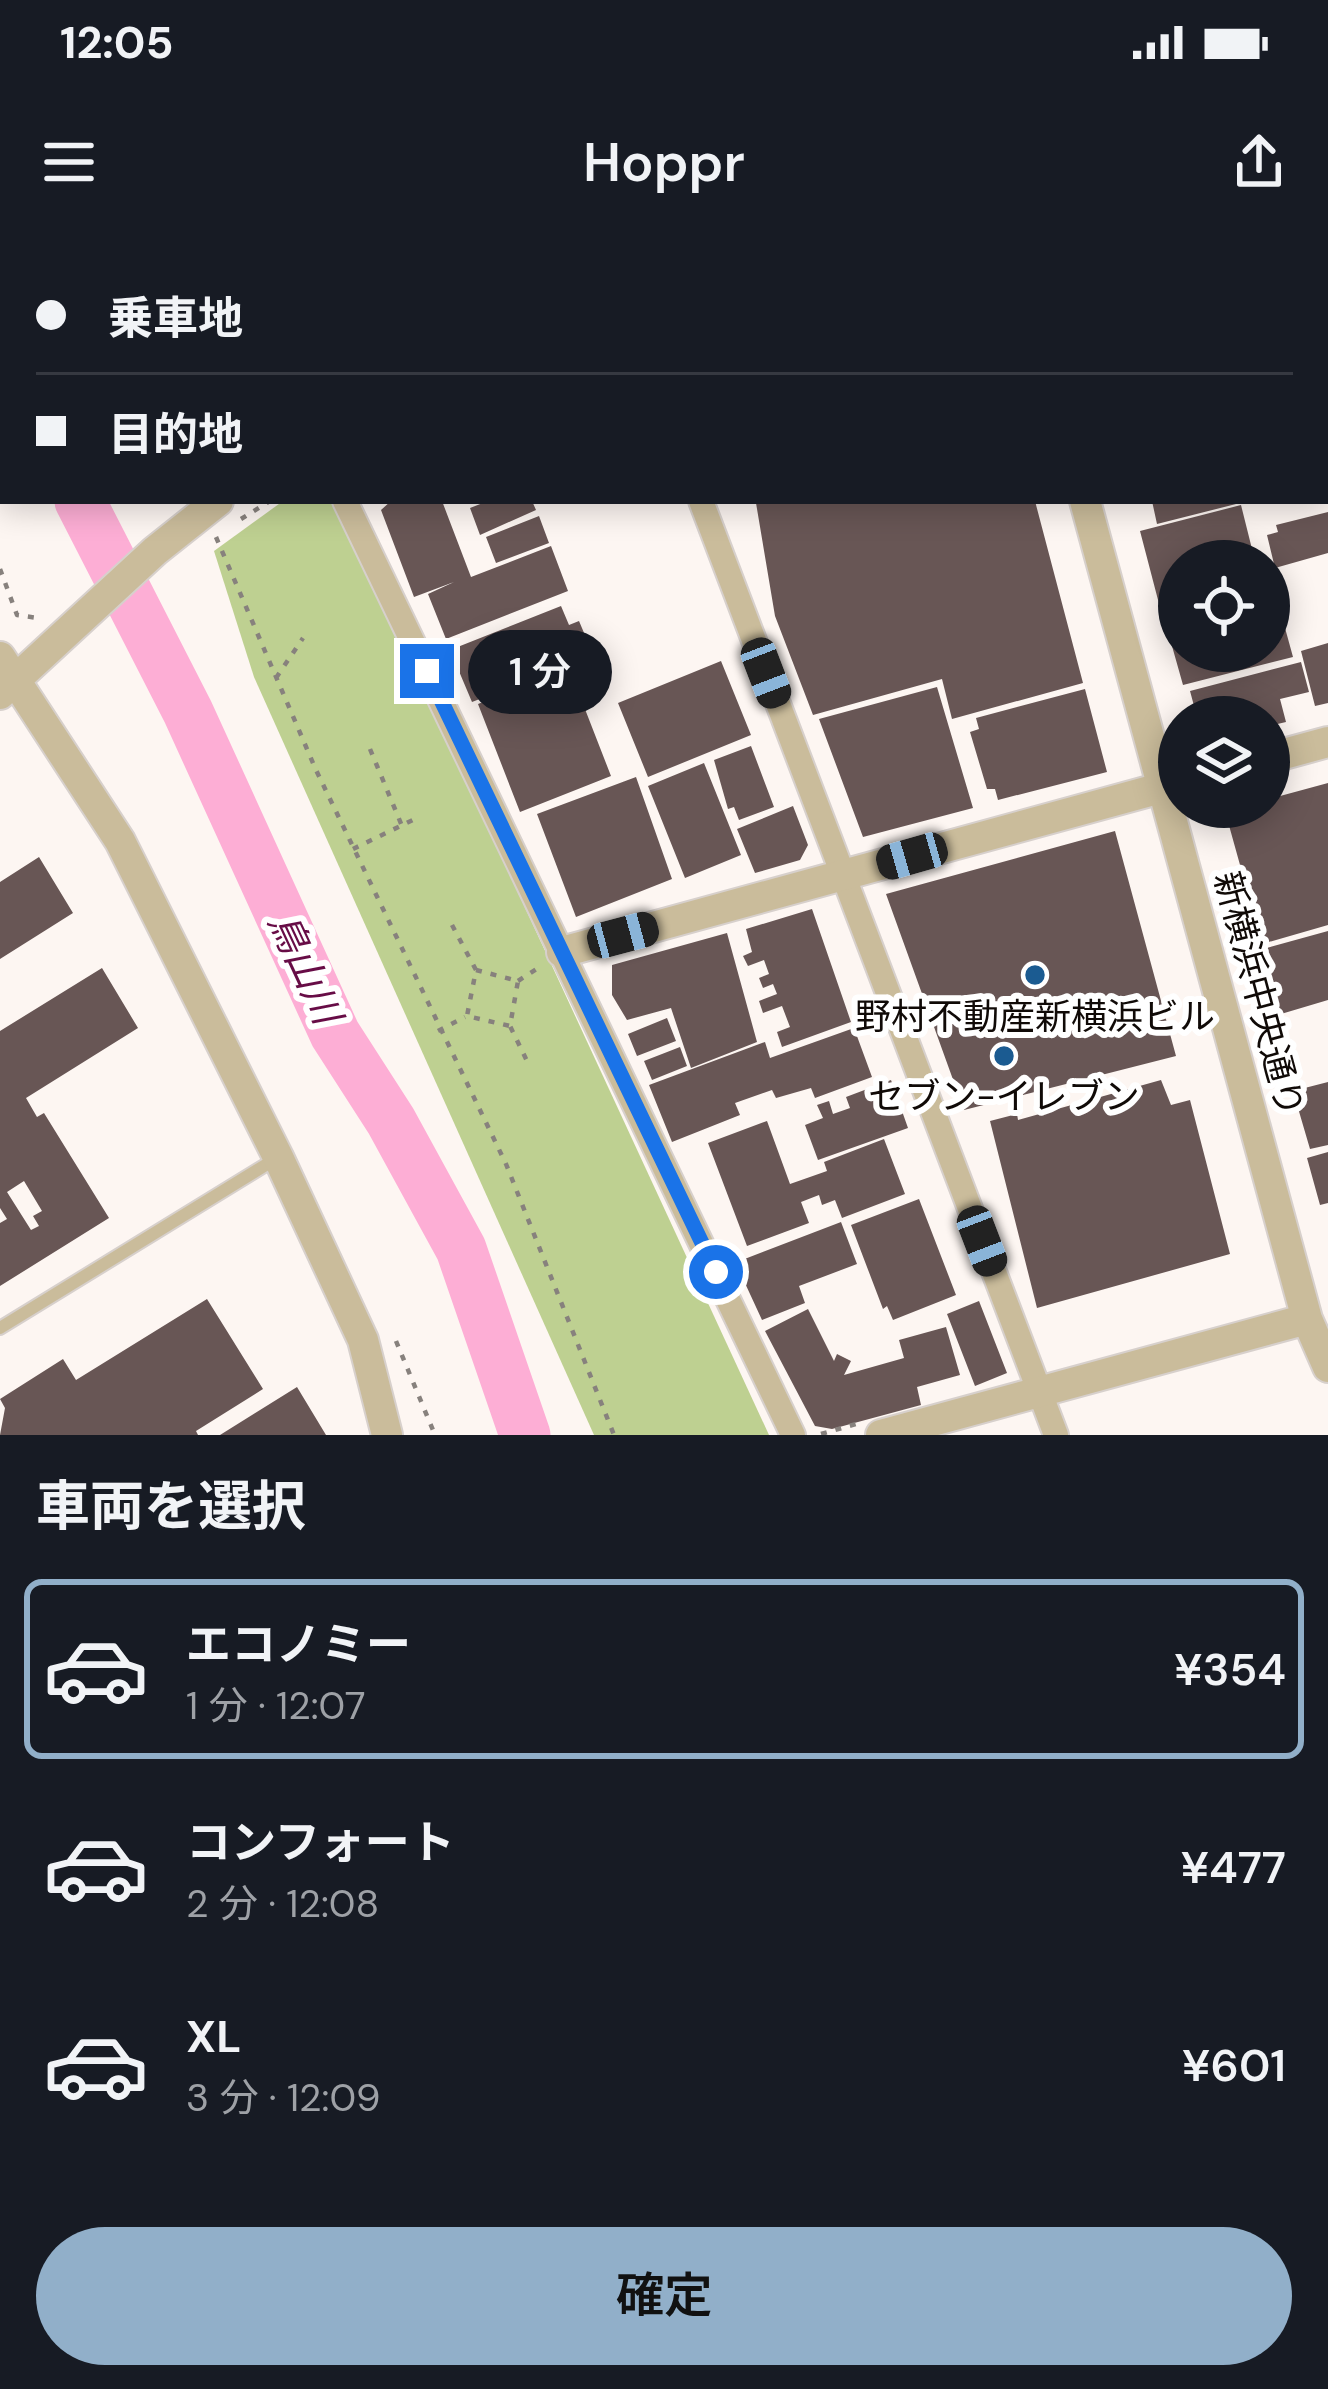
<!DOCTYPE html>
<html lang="ja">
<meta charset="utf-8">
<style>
:root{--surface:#171b24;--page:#242831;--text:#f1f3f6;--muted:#9ea1a6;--line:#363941;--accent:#91afc9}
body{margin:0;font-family:"DM Sans","Noto Sans JP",sans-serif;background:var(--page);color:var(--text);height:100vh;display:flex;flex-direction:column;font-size:45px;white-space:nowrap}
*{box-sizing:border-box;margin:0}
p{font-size:39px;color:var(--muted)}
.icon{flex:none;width:66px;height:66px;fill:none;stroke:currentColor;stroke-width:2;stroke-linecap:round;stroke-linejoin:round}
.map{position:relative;height:1195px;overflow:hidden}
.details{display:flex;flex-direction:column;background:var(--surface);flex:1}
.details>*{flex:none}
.guide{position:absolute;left:0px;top:0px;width:1329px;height:264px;box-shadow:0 6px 30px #0003;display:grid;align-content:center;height:264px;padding:0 36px;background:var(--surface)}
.tools{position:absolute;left:1158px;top:300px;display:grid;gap:24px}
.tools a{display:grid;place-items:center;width:132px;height:132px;border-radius:50%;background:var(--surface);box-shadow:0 6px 30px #0003;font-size:60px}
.end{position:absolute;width:54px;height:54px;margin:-27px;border:15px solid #1a73e8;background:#fff;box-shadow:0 0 0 6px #fff}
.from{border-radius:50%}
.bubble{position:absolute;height:84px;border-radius:42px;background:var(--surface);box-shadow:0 6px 30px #0003;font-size:39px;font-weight:600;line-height:84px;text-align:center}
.car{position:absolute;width:36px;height:72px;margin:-36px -18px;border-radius:15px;box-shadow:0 0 9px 3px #0007;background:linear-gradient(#222 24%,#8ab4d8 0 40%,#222 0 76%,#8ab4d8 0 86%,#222 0)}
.guide b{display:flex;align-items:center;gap:42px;height:114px;font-size:45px}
.guide b+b{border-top:3px solid var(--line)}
.guide i{width:30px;height:30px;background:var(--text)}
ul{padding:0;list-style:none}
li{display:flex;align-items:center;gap:36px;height:180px;margin:0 24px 18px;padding:0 12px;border:6px solid transparent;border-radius:18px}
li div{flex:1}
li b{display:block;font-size:45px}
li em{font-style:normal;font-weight:600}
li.current{border-color:var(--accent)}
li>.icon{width:108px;height:108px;stroke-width:1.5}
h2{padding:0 36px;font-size:54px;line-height:144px}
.primary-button{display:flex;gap:24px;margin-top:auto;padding:24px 36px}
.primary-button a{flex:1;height:138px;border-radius:72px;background:var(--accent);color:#111;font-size:48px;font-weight:600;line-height:138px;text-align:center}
.status{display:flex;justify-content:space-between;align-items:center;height:84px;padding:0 60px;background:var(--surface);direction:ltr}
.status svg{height:33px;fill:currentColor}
header{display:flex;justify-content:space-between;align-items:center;height:156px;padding:0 36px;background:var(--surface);font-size:54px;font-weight:600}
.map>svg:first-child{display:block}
.green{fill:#bed091}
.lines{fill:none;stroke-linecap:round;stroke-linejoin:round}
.river{stroke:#fdaed5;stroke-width:51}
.building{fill:#685655;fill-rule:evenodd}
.service-casing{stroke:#d7d0cc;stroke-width:16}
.minor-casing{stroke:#d7d0cc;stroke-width:28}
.tertiary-casing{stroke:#d7d0cc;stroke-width:34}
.path{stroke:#87817d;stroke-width:4.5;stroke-dasharray:6 9;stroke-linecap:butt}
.service{stroke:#cabc9b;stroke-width:12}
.minor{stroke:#cabc9b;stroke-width:24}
.tertiary{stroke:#cabc9b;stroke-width:30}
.route{stroke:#1a73e8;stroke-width:15}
.poi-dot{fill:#1b5b91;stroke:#fff;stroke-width:4.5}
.labels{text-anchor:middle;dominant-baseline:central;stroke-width:12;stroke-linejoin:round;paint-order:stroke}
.street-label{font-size:36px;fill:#100a07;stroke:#fff}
.poi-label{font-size:36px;fill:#100a07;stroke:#fff}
.water-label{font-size:39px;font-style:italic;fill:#670c46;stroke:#fff}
</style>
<div class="status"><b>12:05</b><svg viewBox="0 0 49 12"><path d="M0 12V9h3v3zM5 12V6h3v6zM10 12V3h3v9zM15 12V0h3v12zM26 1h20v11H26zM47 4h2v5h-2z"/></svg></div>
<header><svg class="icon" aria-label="menu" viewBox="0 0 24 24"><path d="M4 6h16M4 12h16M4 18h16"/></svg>Hoppr<svg class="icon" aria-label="share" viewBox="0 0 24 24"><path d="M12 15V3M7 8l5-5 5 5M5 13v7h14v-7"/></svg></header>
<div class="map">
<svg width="1328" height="1195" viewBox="0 0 1328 1195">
<rect width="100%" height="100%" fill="#fdf6f2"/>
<path class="green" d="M283 261H337L769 1195H594L254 437 214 311Z"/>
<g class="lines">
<path class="river" d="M0 92 3 98
M80 261 188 472 335 794 391 881 461 1009 525 1195"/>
</g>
<path class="building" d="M391 261H442L471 337 551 306 568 351 446 399 428 354 454 342 414 357 381 270Z
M488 261H532L536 270 480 295 470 268Z
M1035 261 1083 443 952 479 942 439 813 475 775 376 756 263Z
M1152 261H1239L1240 263 1157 284Z
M1241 265 1255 321H1179V400L1169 402 1140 291Z
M1328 272V313L1275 328 1267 295 1278 292 1276 285Z
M539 276 549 303 496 323 486 297Z
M561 366 569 385 579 381 590 407 579 411 582 419 472 462 450 410Z
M1282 377 1293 417 1183 445 1172 406 1179 404V411H1269V381Z
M1328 403V463L1315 466 1301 411Z
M721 421 751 495 648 537 618 463Z
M1301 422 1309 452 1280 459 1286 482 1269 486V477H1197L1190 451Z
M569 428 611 536 520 572 478 464Z
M937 447 973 568 863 597 819 479Z
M1085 449 1107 532 998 560 995 549H987L970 492 979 489 976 478Z
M751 506 774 567 739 580 734 567 728 569 714 520Z
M704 523 741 615 685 638 648 546Z
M636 537 672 639 576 677 537 574Z
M1328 543V685L1262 704 1225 571 1269 567V559Z
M793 566 808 605 800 620 755 633 737 589Z
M1115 591 1176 816 964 870 886 654Z
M39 617 73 673 0 719V642Z
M812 669 851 782 782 807 777 792 790 787 782 766 763 773 759 761 777 754 773 744 763 748 759 738 769 734 764 720 748 726 743 716 752 712 746 689Z
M1328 691V760L1281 774 1263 709Z
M727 693 757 802 691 828 671 768 627 780 612 755V725Z
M102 728 138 788 26 858 37 877 44 873 109 978 0 1046V983L7 979 0 968V791ZM24 941 42 971 33 976 39 986 31 990 7 952Z
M667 778 676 801 637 816 628 794Z
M854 788 872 837 815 858 811 848 776 858 772 850 735 863 740 875 672 902 649 845 765 802 770 818Z
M680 807 687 826 652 840 644 821Z
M891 840 908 888 818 920 805 885 823 878 817 865 829 861 833 874 850 868 846 857Z
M1161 840 1171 865 1190 860 1230 1014 1037 1068 990 881 1017 874 1018 880Z
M1328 842V905L1310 909 1293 851Z
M767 881 790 944 827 931 824 922 884 899 905 954 842 978 835 960 822 965 819 955 801 962 809 983 747 1006 708 903Z
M1328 912V963L1320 965 1307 918Z
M919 959 956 1055 893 1080 887 1066 883 1069 851 985Z
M841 982 857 1024 799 1046 805 1063 762 1080 738 1028 744 1026 742 1020Z
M207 1059 263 1149 196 1191 198 1195H0L5 1168 0 1159 63 1119 76 1140Z
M979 1061 1007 1133 975 1146 947 1074Z
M808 1069 834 1121 837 1114 851 1121 844 1135 904 1118 899 1100 946 1087 960 1135 917 1147 921 1165 832 1189 815 1186 765 1091Z
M297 1147 326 1195H220Z"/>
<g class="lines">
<defs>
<path id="service" d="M0 1088 277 918"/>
<path id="minor" d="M464 0 465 3
M345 261 793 1195
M701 261 1056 1195"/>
<path id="tertiary" d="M1028 3 1039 0
M1085 261 1307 1079 1328 1127
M0 417 120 601 278 917 363 1100 387 1195
M0 454 155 311 218 261
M1269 518 1328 502
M562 712 1179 543
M881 1195 1307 1079"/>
</defs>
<use href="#service" class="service-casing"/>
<use href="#minor" class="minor-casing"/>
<use href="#tertiary" class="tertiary-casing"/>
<path class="path" d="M48 0 49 3
M975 0 976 3
M925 3 936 0
M241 279 270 261
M216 297 316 530 506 924 614 1195
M0 329 17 375 38 378
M276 438 303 398
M370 509 402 586
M353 609 419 577
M452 685 476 730 467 776 510 786
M476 730 518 741 510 786 528 823
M518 741 538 728
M438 791 465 777
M396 1101 435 1195
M821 1194 856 1184"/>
<use href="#service" class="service"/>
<use href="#minor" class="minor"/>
<use href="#tertiary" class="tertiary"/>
</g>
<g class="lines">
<path class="route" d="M427 431 716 1032"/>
</g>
<g class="poi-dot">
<circle cx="1035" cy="735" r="12"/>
<circle cx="1004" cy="816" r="12"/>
</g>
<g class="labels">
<g class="street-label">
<text transform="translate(1259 754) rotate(75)">新横浜中央通り</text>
</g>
<g class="poi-label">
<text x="1035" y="776">野村不動産新横浜ビル</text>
<text x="1004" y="856">セブン-イレブン</text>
</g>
<g class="water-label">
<text transform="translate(305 728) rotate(65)">鳥山川</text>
</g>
</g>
</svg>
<div class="tools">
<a><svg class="icon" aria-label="locate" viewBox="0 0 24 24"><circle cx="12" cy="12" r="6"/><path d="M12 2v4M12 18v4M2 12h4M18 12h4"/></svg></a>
<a><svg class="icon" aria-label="layers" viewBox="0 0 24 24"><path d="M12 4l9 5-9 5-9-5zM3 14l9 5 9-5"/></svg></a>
</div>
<i class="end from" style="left:716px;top:1032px"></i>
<i class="end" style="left:427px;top:431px"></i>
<div class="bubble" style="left:468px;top:390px;width:144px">1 分</div>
<i class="car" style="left:766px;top:433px;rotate:159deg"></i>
<i class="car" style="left:912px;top:616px;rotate:254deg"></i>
<i class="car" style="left:623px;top:695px;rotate:75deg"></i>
<i class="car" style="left:982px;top:1001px;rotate:159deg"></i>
<div class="guide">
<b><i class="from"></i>乗車地</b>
<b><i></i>目的地</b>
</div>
</div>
<section class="details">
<h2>車両を選択</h2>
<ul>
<li class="current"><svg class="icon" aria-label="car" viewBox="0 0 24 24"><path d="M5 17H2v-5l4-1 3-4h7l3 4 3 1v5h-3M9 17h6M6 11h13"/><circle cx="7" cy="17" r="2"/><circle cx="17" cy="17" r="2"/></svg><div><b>エコノミー</b><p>1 分 · 12:07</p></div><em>¥354</em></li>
<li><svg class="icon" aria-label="car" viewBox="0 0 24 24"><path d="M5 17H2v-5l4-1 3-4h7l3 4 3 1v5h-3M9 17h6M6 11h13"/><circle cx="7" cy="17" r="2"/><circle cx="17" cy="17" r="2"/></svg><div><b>コンフォート</b><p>2 分 · 12:08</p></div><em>¥477</em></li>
<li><svg class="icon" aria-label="car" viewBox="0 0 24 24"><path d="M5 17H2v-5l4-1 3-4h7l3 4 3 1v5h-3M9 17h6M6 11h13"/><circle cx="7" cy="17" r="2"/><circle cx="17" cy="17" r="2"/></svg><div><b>XL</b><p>3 分 · 12:09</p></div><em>¥601</em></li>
</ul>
<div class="primary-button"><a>確定</a></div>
</section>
